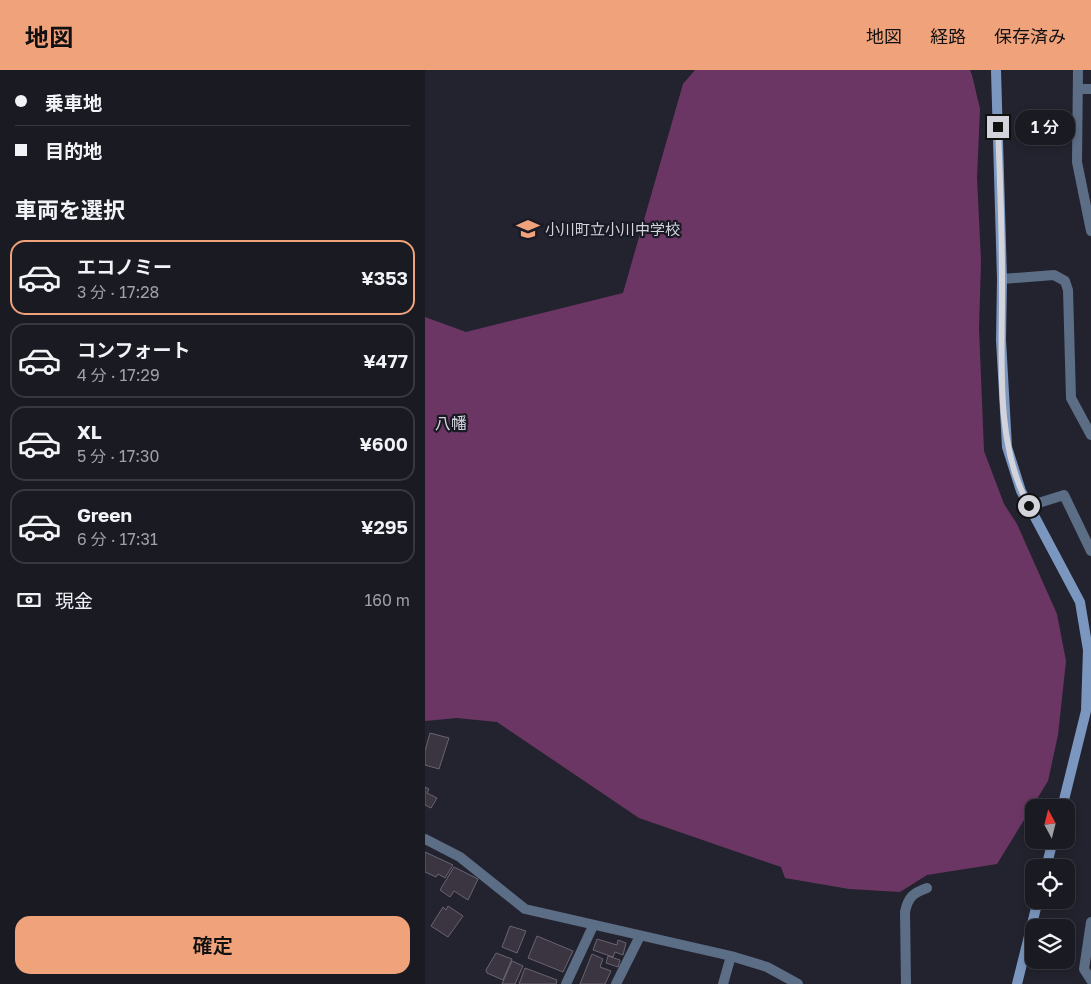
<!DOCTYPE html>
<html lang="ja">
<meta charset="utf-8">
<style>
:root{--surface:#1a1a23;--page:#272730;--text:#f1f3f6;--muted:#9fa1a6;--line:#383841;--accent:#f0a27a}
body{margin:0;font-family:"Golos Text","Noto Sans JP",sans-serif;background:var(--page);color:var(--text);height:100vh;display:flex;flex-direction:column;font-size:19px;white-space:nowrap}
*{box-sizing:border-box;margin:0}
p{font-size:16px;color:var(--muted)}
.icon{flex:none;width:28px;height:28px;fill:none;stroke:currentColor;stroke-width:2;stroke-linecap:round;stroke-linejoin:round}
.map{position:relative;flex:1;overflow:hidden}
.sheet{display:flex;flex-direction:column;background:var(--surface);width:425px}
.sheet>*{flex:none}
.guide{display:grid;align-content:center;height:110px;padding:0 15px;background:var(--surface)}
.needle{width:32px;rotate:353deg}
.fabs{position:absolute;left:600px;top:729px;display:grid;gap:10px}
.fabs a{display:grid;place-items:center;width:50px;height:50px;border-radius:10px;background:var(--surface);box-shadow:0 2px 8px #0003,0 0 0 1px var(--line);font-size:25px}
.end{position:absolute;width:22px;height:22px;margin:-11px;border:6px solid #d3d4db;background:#111;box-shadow:0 0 0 2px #111}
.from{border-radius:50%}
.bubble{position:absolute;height:35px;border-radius:15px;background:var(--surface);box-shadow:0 2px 8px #0003,0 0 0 1px var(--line);font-size:16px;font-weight:600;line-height:35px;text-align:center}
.guide b{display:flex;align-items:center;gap:18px;height:48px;font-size:19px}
.guide b+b{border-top:1px solid var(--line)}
.guide i{width:12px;height:12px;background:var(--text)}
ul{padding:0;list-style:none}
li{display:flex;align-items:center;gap:15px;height:75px;margin:0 10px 8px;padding:0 5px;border:2px solid var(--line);border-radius:15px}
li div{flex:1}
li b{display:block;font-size:19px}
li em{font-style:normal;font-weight:600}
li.current{border-color:var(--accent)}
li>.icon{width:45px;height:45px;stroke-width:1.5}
h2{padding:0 15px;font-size:22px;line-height:60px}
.pay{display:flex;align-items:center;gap:12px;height:55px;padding:0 15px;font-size:19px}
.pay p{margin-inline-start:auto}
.primary-button{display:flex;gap:10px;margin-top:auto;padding:10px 15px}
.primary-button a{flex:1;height:58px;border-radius:15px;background:var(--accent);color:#111;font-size:20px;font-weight:600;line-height:58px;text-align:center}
header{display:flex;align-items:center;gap:30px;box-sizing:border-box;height:70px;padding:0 25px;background:var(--accent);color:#111}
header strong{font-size:24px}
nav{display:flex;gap:28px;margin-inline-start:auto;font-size:18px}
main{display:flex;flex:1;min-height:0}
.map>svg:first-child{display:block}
.forest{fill:#6c3664}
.building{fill:#3b3541;stroke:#6a6370}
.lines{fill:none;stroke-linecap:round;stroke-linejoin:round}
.lane{stroke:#5c6d86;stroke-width:10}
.street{stroke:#5c6d86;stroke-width:10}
.secondary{stroke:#7b97bf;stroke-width:10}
.route{stroke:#d3d4db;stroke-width:6}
.labels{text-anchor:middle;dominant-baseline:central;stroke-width:4.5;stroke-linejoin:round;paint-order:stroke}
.poi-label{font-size:15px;fill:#d3d4db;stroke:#191a25;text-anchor:start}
.neighbourhood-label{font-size:16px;fill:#d3d4db;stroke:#191a25}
</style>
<header>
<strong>地図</strong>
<nav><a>地図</a><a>経路</a><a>保存済み</a></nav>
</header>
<main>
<section class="sheet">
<div class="guide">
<b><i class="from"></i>乗車地</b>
<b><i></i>目的地</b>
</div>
<h2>車両を選択</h2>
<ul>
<li class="current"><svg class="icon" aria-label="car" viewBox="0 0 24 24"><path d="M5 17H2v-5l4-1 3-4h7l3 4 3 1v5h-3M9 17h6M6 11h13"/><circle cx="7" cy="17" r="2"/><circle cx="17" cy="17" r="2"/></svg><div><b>エコノミー</b><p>3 分 · 17:28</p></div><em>¥353</em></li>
<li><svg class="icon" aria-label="car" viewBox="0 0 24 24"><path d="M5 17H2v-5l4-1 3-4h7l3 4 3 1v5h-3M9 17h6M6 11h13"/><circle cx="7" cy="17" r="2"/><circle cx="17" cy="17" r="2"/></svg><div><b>コンフォート</b><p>4 分 · 17:29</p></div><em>¥477</em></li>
<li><svg class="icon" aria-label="car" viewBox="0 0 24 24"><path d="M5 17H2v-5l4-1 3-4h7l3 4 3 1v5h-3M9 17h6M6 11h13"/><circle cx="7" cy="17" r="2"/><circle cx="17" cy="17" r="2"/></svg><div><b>XL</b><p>5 分 · 17:30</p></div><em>¥600</em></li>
<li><svg class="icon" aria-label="car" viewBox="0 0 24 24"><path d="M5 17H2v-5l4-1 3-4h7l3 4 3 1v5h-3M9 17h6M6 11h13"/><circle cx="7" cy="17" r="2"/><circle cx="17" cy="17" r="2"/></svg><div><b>Green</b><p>6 分 · 17:31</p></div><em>¥295</em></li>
</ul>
<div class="pay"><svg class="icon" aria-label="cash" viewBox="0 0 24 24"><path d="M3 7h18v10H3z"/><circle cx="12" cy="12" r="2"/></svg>現金<p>160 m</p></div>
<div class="primary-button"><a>確定</a></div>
</section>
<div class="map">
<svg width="666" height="914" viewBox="0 0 666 914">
<rect width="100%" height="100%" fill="#23232f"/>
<path class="forest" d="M270 0H545L547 5 555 39 552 108 556 191 554 258 559 381 579 434 592 454 632 544 641 591 633 665 623 711 572 794 502 805 475 822 424 819 360 808 356 797 214 748 72 652 32 648 0 651V247L41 262 198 223 258 14Z"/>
<path class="building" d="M5 663 24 668 14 699 0 695V681Z
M0 717 4 719 2 723 12 728 6 738 0 735Z
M0 782 28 795 20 808 13 804 11 807 0 802Z
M29 797 53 809 43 830 29 821 25 827 15 820Z
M23 836 38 846 23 867 6 856 18 837 21 840Z
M85 856 101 861 92 883 77 877Z
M112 866 148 881 138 902 103 888Z
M172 869 192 875 193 870 201 873 198 885 190 882 188 887 168 880Z
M71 883 87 889 78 910 62 903 61 900Z
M167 884 178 889 175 897 186 901 180 914H155Z
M183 886 195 890 193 897 181 893Z
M87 891 98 896 90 914H77Z
M100 898 132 910 131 914H94Z"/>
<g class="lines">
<path class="lane" d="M191 914 215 866"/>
<path class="street" d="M653 0 652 92 666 161
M653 19H666
M577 209 629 205 640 211 643 220 646 328 666 365
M604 436 639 425 666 481
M0 769 35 787 100 839 306 886 342 897 373 914
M666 852 659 899 666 910
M141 914 168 856
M298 914 306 886
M481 914 480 842C483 827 488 823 502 818"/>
<path class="secondary" d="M571 0 577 209 576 270 582 377 596 421 655 532 663 580 661 641 637 738
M621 798 628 770
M592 914 613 830"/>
</g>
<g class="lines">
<path class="route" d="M573 57C575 107 577 158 577 209 578 280 568 372 604 436"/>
</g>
<defs>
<symbol id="school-bare" viewBox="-9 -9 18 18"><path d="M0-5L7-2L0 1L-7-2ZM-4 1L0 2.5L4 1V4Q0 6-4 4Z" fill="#f0a27a" stroke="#191a25" stroke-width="2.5" paint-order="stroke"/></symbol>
</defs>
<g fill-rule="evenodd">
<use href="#school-bare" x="87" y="143" width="32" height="32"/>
</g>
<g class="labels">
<g class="poi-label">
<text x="120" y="159">小川町立小川中学校</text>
</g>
<g class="neighbourhood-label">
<text x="26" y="353">八幡</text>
</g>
</g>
</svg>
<div class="fabs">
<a><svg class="needle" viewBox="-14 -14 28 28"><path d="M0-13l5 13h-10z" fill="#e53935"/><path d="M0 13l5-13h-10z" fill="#9fa1a6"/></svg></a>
<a><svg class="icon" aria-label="locate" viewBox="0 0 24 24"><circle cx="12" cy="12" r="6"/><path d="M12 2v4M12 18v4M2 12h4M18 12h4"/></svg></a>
<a><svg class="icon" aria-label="layers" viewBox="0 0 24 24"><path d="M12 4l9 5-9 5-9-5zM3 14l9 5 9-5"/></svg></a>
</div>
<i class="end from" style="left:604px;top:436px"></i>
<i class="end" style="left:573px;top:57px"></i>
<div class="bubble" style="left:590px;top:40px;width:60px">1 分</div>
</div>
</main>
